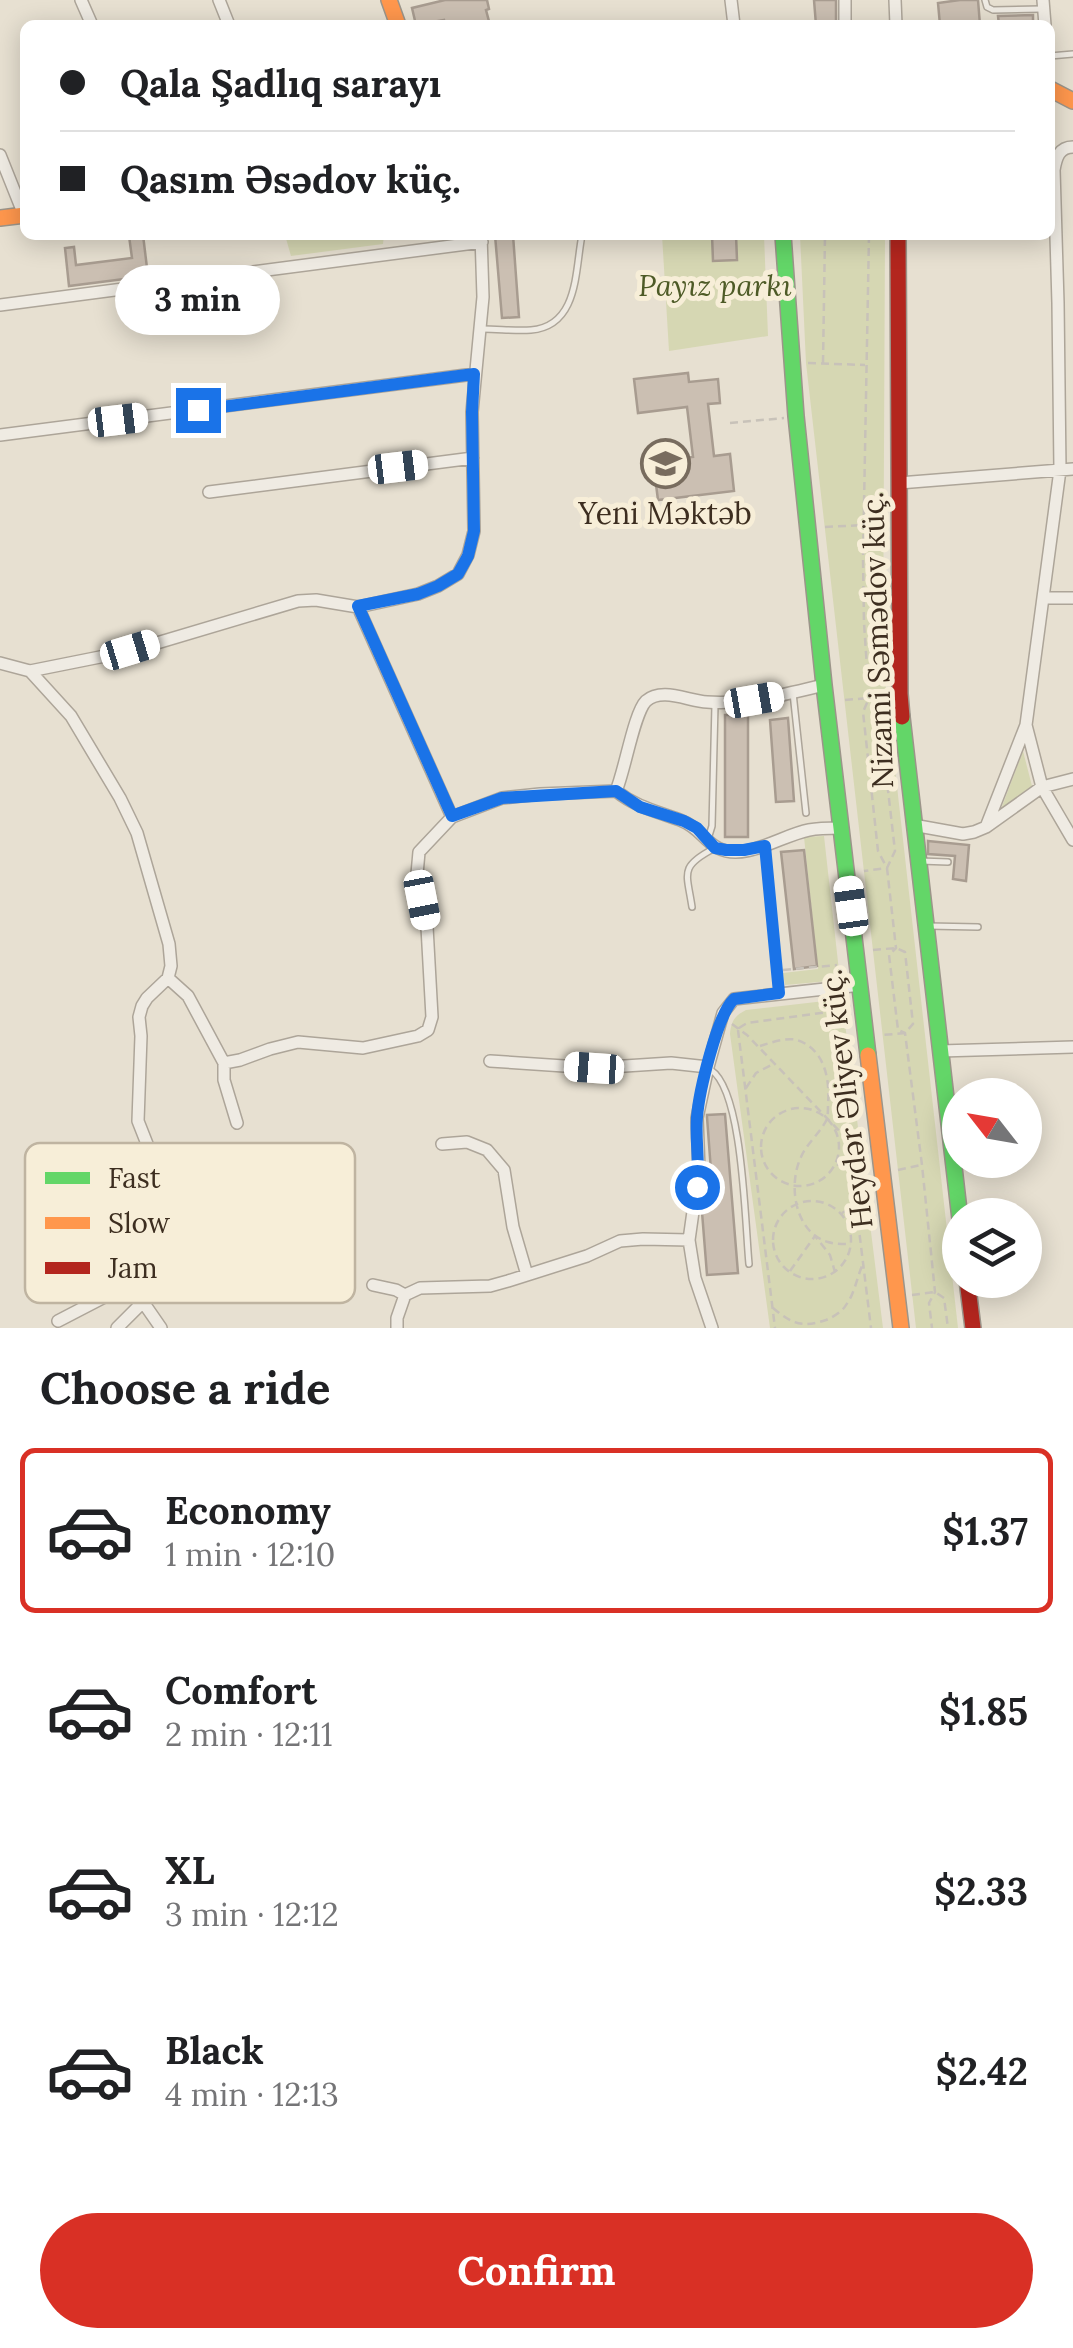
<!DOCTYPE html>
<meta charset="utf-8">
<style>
:root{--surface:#fff;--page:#f2f2f2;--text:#202124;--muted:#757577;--line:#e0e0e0;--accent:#d93025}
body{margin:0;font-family:Lora,serif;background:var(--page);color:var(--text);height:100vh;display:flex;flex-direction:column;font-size:38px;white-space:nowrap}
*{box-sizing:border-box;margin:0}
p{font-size:32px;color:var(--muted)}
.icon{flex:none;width:55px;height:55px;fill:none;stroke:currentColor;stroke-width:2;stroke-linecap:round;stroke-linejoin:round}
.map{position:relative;height:1328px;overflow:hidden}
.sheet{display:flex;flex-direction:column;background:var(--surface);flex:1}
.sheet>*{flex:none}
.banner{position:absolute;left:20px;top:20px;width:1035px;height:220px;border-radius:15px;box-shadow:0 5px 25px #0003;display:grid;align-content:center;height:220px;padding:0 40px;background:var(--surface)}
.needle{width:65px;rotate:301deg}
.fabs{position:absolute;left:942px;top:1078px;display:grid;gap:20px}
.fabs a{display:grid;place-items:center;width:100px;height:100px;border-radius:50%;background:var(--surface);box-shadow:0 5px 25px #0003;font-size:50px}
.end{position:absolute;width:45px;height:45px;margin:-22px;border:12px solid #1a73e8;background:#fff;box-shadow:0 0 0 5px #fff}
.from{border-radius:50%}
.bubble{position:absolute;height:70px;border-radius:35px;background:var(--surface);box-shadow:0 5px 25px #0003;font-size:32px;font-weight:700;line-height:70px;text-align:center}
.car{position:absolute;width:30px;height:60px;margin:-30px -15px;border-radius:12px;box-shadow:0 0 8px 2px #0007;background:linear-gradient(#fff 24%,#345 0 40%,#fff 0 76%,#345 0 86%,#fff 0)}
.banner b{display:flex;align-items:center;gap:35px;height:95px;font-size:38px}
.banner b+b{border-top:2px solid var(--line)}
.banner i{width:25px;height:25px;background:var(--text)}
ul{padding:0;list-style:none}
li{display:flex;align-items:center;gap:30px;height:165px;margin:0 20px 15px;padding:0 20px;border:5px solid transparent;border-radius:15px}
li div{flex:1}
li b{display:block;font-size:38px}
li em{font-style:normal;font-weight:700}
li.on{border-color:var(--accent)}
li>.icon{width:90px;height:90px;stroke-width:1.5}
h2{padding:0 40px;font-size:45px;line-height:120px}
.cta{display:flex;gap:20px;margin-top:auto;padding:20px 40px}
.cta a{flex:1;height:115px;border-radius:60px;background:var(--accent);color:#fff;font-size:40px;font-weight:700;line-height:115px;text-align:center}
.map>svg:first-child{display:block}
.green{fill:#d6d7b3}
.building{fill:#cbbfb2;stroke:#a89c90;stroke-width:2.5}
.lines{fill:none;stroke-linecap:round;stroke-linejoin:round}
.lane-casing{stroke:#ada599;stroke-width:8}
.street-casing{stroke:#ada599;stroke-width:14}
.fast-casing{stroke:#9c958a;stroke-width:18}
.slow-casing{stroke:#9c958a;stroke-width:18}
.jam-casing{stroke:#9c958a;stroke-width:18}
.path{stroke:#c8c2b9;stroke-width:2.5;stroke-dasharray:8 5;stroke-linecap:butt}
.lane{stroke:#efebe3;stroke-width:5}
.street{stroke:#efebe3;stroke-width:11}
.fast{stroke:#63d668;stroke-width:15}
.slow{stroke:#ff974d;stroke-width:15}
.jam{stroke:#b3261e;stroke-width:15}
.route{stroke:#1a73e8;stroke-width:12}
.labels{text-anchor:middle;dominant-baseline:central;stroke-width:10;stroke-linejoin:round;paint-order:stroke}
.park-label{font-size:30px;font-style:italic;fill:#4d5a26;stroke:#f7eed8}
.poi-label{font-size:30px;fill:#3d2e20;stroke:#f7eed8}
.street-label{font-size:30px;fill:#3d2e20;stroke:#f7eed8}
.key{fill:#f7eed8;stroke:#bfb4a1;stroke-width:2.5}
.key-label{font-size:28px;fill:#3d2e20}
</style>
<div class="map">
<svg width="1073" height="1328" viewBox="0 0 1073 1328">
<rect width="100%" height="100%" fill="#e7e0d1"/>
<path class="green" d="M285 235H384L383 244 291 256Z
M662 235H764L768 336 669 351Z
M800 235H885L883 662 958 1328H916L806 363Z
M1023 751 1032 786 1001 809Z
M824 836 840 980 785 985 783 973 818 969 804 837Z
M842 999 883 1328H770L730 1034C731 1022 734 1016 746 1010Z"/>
<path class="building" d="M445 0H487L489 9 486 10 490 25H445L444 20 416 25 412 8Z
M814 0H836V25H816Z
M960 0H978L980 25H940L938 3Z
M1033 15V25H999L998 16Z
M143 235 148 276 69 286 65 248 74 247 76 265 132 258 129 236Z
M495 235H513L519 317 502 318Z
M712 235H736L737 260 713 261Z
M688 373 689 382 718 379 720 403 708 404 714 456 730 454 734 491 658 500 653 461 693 457 687 407 638 413 634 379Z
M725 715H748V837H725Z
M788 718 794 801 776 802 770 720Z
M928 841 969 845 966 881 953 879 955 856 928 854Z
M804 850 817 966 794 969 781 852Z
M725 1114 738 1273 707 1275 702 1212 704 1199 713 1198 707 1117V1115Z"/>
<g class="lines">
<defs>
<path id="lane" d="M985 0 987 7 993 10 1041 9
M1050 56 1073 54
M483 329C499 329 515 331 531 330 579 326 575 270 582 235
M793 693 806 813
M708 839 712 826 715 705
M765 847 779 993
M920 861 948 862
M692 907C687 873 679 867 713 849
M928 926 978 927
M711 1070C743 1091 745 1223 749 1264"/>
<path id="street" d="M81 0 92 25
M219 0 229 25
M731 0 734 25
M895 0 896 25
M1043 0 1045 25
M845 25V0
M1073 147C1059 147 1056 158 1054 170L1058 303 1060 470 1026 725 1042 787 1073 840
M0 155 24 215
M0 305 482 242
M0 435 474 374
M899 483 1073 469
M209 492 473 458
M1043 598H1073
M358 607 452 817
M0 663 30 671 130 651 298 601 316 600 358 607 418 594 438 586 458 574 468 555 474 531 472 412 483 297 481 235
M30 671 71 716 120 798 137 833 169 944 171 966 168 978 147 998 142 1006 139 1017 141 1036 138 1121 151 1154V1163L139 1201 137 1280 143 1302 161 1328
M616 791C636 807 656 811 680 820 699 827 704 841 718 848 745 862 782 835 809 830 819 828 830 828 840 828
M913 825 963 834 974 832 986 827 1042 787 1073 779
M986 827 1026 725
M168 978 188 996 224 1063V1080L237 1123
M940 1051 1073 1047
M490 1061 594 1068 671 1063 708 1067
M224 1063 240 1060 270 1049 298 1042 363 1048 418 1036 428 1030 432 1017 427 927 417 874 419 852 452 817 502 798 540 794 616 791C625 770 634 713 646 701 662 687 688 701 707 702 746 705 787 694 824 685
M442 1144 467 1142 487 1150 504 1170 513 1227 527 1275
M373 1285 396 1290 405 1295
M58 1321 137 1280
M117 1328 143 1302
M397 1328V1318L405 1295 420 1288 490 1286 508 1281 587 1256 620 1241 643 1239 689 1240
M712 1328 695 1278 689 1240 699 1169 697 1118 708 1067 723 1013 734 999 861 985"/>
<path id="fast" d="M783 235 796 416 824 685 868 1055
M902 717 960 1219"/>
<path id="slow" d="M389 0 398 25
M1050 89 1073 101
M0 218 25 215
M868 1055 901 1328"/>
<path id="jam" d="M898 235 900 694 902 717
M967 1280 973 1328"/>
</defs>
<use href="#lane" class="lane-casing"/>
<use href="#street" class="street-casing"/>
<use href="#fast" class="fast-casing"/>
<use href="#slow" class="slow-casing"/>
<use href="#jam" class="jam-casing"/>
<path class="path" d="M468 25 481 21
M869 235 863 559 864 623 869 698 863 712 878 851 887 868 896 948 889 955 898 1030 905 1033 922 1165 935 1292 929 1303 932 1328
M808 363 865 365
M823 363 825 235
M730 423 784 418
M825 527 863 525
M845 700 869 698 878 703 895 851 887 868 864 871
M873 950 896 948 905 952 913 1024 905 1033 883 1035
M783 970 837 965
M732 1024 747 1035 848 1140 871 1328
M739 1028 747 1023 828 1012 834 1014 849 1129 848 1138
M738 1030 775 1328
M760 1046C770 1043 786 1037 797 1040 825 1049 830 1080 828 1104 828 1105 828 1117 827 1119 821 1132 807 1143 801 1157 788 1184 794 1232 828 1242 834 1244 843 1244 851 1244
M746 1088 756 1073 773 1064
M761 1147a39 39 0 1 1 78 0a39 39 0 1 1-78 0Z
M837 1164 852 1171
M898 1170 921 1165
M773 1240a39 39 0 1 1 78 0a39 39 0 1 1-78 0Z
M842 1213 856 1205
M790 1271 815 1236 830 1255 835 1272
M912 1295 935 1292 944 1298 948 1328
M773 1308C792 1324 802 1328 826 1320 833 1317 842 1312 846 1305 854 1295 857 1278 862 1266"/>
<use href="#lane" class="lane"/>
<use href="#street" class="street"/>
<use href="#fast" class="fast"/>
<use href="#slow" class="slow"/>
<use href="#jam" class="jam"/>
</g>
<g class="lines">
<path class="route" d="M198 410 474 374 472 412 474 531 468 556 458 574 438 586 418 594 358 606 452 816 502 798 616 791 640 807 684 821 697 828 715 848 726 850H744L765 846 779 993 734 999C717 1015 699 1092 697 1117 695 1140 700 1163 697 1187"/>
</g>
<defs>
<symbol id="school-ring" viewBox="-11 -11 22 22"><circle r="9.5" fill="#f7eed8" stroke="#786c5e" stroke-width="1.5"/><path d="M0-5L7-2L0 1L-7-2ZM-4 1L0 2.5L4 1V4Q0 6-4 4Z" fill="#786c5e"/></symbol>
</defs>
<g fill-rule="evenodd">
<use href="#school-ring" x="638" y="436" width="55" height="55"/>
</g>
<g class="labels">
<g class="park-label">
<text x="715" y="285">Payız parkı</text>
</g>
<g class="poi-label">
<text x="665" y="513">Yeni Məktəb</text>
</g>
<g class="street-label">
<text transform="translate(877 640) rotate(-92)">Nizami Səmədov küç.</text>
<text transform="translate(846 1099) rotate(-97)">Heydər Əliyev küç.</text>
</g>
</g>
<rect x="25" y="1143" width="330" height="160" rx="15" class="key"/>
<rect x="45" y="1172" width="45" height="12" fill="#63d668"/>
<rect x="45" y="1217" width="45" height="12" fill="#ff974d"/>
<rect x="45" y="1262" width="45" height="12" fill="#b3261e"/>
<g class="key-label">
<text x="108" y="1188">Fast</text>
<text x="108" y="1233">Slow</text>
<text x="108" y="1278">Jam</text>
</g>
</svg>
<div class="fabs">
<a><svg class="needle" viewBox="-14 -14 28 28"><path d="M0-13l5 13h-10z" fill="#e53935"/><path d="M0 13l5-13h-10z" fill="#757577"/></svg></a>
<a><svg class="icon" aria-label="layers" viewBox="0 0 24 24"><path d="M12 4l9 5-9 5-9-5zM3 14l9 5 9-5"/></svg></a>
</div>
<i class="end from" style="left:697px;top:1187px"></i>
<i class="end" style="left:198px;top:410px"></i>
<div class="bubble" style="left:115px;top:265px;width:165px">3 min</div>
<i class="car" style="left:118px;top:420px;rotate:83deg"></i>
<i class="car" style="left:398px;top:467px;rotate:83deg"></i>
<i class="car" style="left:130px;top:650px;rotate:73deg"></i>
<i class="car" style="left:754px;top:700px;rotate:80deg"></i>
<i class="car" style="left:422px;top:900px;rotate:169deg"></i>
<i class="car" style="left:851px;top:906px;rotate:352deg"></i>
<i class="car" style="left:594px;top:1068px;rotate:274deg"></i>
<div class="banner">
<b><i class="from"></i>Qala Şadlıq sarayı</b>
<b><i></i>Qasım Əsədov küç.</b>
</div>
</div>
<section class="sheet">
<h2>Choose a ride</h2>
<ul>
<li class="on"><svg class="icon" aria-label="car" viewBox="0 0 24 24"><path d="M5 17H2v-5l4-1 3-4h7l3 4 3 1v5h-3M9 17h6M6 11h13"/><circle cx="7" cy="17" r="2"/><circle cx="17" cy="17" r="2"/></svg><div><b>Economy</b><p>1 min · 12:10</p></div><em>$1.37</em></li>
<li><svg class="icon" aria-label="car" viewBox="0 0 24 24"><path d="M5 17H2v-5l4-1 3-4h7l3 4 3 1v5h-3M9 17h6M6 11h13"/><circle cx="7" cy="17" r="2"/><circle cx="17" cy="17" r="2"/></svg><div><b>Comfort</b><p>2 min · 12:11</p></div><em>$1.85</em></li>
<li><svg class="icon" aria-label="car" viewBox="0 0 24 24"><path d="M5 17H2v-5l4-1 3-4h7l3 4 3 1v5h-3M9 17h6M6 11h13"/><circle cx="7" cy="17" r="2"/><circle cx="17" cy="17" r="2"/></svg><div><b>XL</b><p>3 min · 12:12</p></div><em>$2.33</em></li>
<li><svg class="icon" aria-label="car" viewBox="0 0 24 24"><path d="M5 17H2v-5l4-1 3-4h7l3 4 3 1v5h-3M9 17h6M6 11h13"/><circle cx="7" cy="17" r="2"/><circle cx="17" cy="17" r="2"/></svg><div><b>Black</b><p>4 min · 12:13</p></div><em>$2.42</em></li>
</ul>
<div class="cta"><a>Confirm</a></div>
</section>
